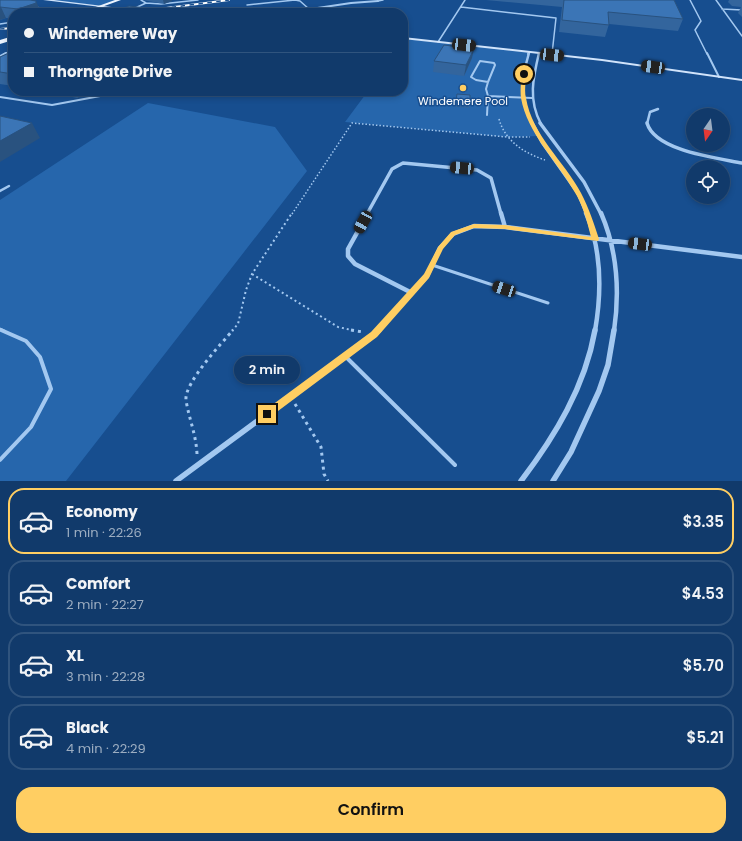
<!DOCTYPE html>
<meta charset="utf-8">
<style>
:root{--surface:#113a6b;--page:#1a4171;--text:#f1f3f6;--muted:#9cadc1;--line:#30547e;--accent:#ffce62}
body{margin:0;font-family:Poppins,sans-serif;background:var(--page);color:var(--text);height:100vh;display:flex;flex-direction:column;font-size:15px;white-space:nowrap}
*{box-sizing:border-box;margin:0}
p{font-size:13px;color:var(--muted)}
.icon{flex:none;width:22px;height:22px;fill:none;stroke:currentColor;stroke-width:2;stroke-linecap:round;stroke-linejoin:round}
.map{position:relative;height:481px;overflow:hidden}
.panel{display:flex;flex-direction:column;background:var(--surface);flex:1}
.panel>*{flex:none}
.guide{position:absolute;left:8px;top:8px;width:400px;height:88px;border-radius:16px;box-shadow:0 2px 6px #0003,0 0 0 1px var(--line);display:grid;align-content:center;height:88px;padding:0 16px;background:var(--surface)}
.needle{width:26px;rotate:194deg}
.fabs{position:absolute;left:686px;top:108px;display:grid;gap:8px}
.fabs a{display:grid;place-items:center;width:44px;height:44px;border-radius:50%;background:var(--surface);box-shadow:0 2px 6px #0003,0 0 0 1px var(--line);font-size:20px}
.end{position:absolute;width:18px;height:18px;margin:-9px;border:5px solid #ffce62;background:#111;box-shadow:0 0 0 2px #111}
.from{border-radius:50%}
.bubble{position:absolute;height:28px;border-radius:14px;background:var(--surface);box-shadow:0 2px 6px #0003,0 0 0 1px var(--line);font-size:13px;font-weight:600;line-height:28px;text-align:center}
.car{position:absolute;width:12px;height:24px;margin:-12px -6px;border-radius:5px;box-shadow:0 0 3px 1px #0007;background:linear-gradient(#222 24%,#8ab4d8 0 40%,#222 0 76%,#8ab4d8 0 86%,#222 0)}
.guide b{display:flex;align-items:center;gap:14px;height:38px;font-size:15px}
.guide b+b{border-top:1px solid var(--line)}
.guide i{width:10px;height:10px;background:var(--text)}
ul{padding:7px 0 0;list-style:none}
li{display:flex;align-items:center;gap:12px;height:66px;margin:0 8px 6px;padding:0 8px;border:2px solid var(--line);border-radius:16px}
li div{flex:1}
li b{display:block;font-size:15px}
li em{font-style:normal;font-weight:600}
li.on{border-color:var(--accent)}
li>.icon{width:36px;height:36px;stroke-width:1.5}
.button{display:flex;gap:8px;margin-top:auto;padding:8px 16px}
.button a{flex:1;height:46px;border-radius:16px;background:var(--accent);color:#111;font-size:16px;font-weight:600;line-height:46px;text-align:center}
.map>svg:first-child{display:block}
.green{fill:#2666ac}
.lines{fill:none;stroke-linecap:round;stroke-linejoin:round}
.path-far3{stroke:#a3c8f0;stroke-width:1;stroke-dasharray:1 1.5;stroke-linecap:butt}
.path-far2{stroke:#a3c8f0;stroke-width:1.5;stroke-dasharray:1.5 2;stroke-linecap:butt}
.path-far1{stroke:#a3c8f0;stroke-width:2;stroke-dasharray:2 3;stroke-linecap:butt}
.path{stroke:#a3c8f0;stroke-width:3;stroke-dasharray:3 4;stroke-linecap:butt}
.service-far4{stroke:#a3c8f0;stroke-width:1.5}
.service-far3{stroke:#a3c8f0;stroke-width:2}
.service-far2{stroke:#a3c8f0;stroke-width:2.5}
.service-far1{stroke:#a3c8f0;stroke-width:3}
.service{stroke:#a3c8f0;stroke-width:4}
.minor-far4{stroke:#a3c8f0;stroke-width:2}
.minor-far3{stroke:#a3c8f0;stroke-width:2.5}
.minor-far2{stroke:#a3c8f0;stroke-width:3.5}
.minor-far1{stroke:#a3c8f0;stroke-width:4.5}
.minor{stroke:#a3c8f0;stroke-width:5.5}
.secondary{fill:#d1e4fb;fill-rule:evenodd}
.primary{fill:#ecf4ff;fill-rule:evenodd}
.rail-casing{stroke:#fff;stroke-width:2}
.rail{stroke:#174e8f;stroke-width:1.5;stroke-dasharray:4.5;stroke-linecap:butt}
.wall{fill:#33659d}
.shaded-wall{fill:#29527f}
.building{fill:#3b75b6;stroke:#29527f}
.route{fill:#ffce62}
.poi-dot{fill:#ffce62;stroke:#174e8f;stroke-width:1.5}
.labels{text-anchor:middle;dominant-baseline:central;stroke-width:3;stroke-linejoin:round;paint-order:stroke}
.far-poi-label{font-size:11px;fill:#fff;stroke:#174e8f}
</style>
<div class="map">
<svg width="742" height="481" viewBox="0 0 742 481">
<rect width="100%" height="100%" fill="#174e8f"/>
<path class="green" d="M45 0H119L101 6Z
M407 39 529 52 522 85 527 114 540 136 507 137 345 122 368 91H403V44Z
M148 103 275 127 307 171 66 481H0V200Z"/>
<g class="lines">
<path class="path-far3" d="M64 13 72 10"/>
<path class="path-far2" d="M499 119C505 141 524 153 545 160
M292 214 352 123 507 137H530"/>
<path class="path-far1" d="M252 274 338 327 356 331
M232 331 238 324 246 290 252 274 292 213"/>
<path class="path" d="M351 330 363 332
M295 404 321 447 324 474 328 481
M197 454C196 434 189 419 186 400 184 383 222 343 233 330"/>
<path class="service-far4" d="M690 0 701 21 695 30 707 54
M716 0 742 36
M378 1 383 0
M146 3 161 4 198 0
M247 5 295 0 300 1 309 9
M35 7 58 11 53 13
M461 7 556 18 552 54
M133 9 146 3 141 0
M722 9 742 10
M0 24 13 22
M438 42 465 0
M4 54 13 50"/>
<path class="service-far3" d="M707 53 719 77
M552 55V53
M0 56 6 53
M480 61 494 63 495 65 488 82 476 80 471 77Z
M488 82 486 89 488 96 532 98
M0 97 52 105 127 91
M487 115 488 96"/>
<path class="service-far2" d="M0 191 9 186"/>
<path class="service-far1" d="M432 265 548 303
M0 329 4 331"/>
<path class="service" d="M345 356 455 465
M0 460 31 427 51 389 40 357 26 341 1 330"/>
<path class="minor-far4" d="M284 13 351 3 378 1
M528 54 529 52"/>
<path class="minor-far3" d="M529 53C521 80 520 98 532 124
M539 53C533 78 528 100 541 124
M647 124 650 112 658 109"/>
<path class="minor-far2" d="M532 123 542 142 578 193 587 214
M540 123 584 182 601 214
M647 123C655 151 717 158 742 163
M367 214 392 169 403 163 477 170 491 178 501 214"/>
<path class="minor-far1" d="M368 213 348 249V256L355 264 412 293
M501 213 505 227
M586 213C602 251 602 291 595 331
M601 213C617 250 620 290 614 331
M378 331 427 276 440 248 453 234 474 226 505 227 742 257"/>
<path class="minor" d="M176 481 374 335 379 330
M521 481C555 436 585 387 595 330
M553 481 571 452 599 391 608 365 614 330"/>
<path class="secondary" d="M43 0H54L136 10 134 11Z
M403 37 602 59 742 79V81L602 61 403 39Z"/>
<path class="primary" d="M115 0H121L85 13H79Z
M13 36V40L0 44V40Z"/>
<defs>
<path id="rail" d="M127 13 229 0
M0 29 13 28"/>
</defs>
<use href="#rail" class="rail-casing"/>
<use href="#rail" class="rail"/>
</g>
<path class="wall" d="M0 0 41 12V13H13V19L6 18 0 20Z
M143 0H172V1L164 4Z
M486 0H674L683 19 678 31 609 24 605 37 559 32 562 7Z
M729 0H742V17L738 13 741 7 732 6 728 2Z
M13 51V86L0 84V57Z
M472 58 464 76 433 72 434 61Z
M39 91H90L78 98Z
M457 94 470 101 469 108 455 107Z"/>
<path class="shaded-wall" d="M163 0H172V1L164 4Z
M36 1 41 12V13H20L18 9Z
M0 7H1L6 18 0 20Z
M474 49 472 58 464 76 466 65Z
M75 91H90L78 98Z
M32 123 40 138 0 162V141Z"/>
<path class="building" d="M0 0H30L36 1V3L18 9 0 7Z
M564 0H674L683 19 608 12 609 25 562 20Z
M129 6 186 13H113Z
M444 45 474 49 466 65 434 61Z
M13 51V74L0 72V57Z
M457 94 470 95V101L456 100Z
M0 116 32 123 0 141Z"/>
<path class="route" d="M524 73 526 74C526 82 524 91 526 98 532 135 564 161 581 193 589 208 594 224 599 239L598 241 505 229 474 228 455 235 443 249 429 278 377 337 270 417 267 418 264 417 263 414 264 411 371 332 424 274 438 247 451 232 474 224 505 225 591 237C587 221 583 205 574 191 557 161 527 133 521 98 520 90 521 82 522 74Z"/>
<circle class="poi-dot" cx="463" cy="88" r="4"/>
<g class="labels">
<g class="far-poi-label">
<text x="463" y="101">Windemere Pool</text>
</g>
</g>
</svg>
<div class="fabs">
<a><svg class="needle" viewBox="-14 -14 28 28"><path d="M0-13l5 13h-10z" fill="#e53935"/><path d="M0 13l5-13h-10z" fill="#9cadc1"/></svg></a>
<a><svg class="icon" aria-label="locate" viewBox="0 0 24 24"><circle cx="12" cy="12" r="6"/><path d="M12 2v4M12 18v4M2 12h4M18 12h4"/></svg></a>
</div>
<i class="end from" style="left:524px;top:74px"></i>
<i class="end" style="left:267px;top:414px"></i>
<div class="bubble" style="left:234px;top:356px;width:66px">2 min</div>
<i class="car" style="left:464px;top:45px;rotate:96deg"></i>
<i class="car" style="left:552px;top:55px;rotate:96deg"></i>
<i class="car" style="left:653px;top:67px;rotate:278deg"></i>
<i class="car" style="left:462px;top:168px;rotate:275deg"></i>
<i class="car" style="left:363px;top:222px;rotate:209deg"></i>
<i class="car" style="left:640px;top:244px;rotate:277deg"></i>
<i class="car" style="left:504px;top:289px;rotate:288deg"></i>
<div class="guide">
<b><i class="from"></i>Windemere Way</b>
<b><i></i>Thorngate Drive</b>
</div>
</div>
<section class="panel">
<ul>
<li class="on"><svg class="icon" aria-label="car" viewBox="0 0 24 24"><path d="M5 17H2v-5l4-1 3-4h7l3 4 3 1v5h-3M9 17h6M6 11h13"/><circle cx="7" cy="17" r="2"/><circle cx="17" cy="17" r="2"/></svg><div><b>Economy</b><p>1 min · 22:26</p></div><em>$3.35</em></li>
<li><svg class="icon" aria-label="car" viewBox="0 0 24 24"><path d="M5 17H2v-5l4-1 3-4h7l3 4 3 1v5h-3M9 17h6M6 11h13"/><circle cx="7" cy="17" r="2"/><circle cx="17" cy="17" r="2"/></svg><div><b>Comfort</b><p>2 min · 22:27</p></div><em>$4.53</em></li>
<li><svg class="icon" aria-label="car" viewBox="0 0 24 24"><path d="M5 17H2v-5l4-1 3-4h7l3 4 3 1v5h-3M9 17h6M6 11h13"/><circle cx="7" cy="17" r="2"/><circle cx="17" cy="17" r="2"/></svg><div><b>XL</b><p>3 min · 22:28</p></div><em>$5.70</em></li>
<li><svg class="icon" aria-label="car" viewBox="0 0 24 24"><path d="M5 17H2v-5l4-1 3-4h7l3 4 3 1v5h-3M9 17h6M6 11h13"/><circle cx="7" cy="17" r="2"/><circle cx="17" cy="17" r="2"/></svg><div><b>Black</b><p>4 min · 22:29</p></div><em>$5.21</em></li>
</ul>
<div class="button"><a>Confirm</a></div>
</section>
